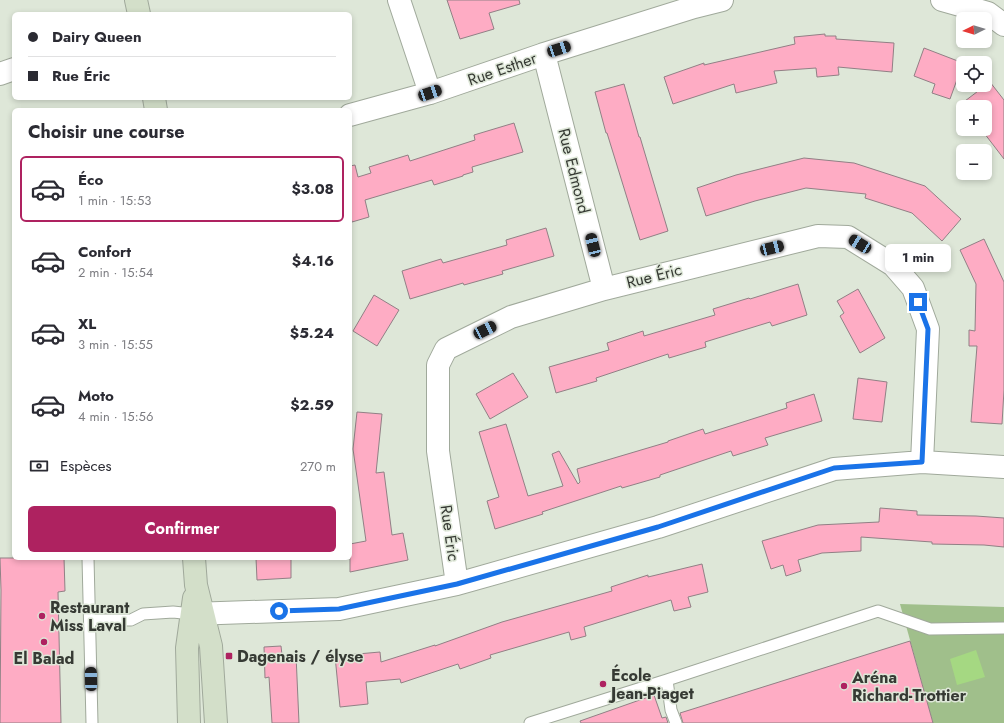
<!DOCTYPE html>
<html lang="fr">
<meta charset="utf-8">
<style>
:root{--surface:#fff;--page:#f7f7f7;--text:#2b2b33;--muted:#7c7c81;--line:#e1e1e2;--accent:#ae2260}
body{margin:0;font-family:Jost,sans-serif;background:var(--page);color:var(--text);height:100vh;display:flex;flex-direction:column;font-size:15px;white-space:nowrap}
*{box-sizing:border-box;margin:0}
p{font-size:13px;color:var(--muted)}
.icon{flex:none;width:22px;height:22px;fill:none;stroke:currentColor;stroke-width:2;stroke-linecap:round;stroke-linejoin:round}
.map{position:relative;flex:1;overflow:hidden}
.side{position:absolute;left:12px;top:108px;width:340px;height:452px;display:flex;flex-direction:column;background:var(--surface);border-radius:6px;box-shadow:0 2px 6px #0003}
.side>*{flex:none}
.guide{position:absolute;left:12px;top:12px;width:340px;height:88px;border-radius:6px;box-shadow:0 2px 6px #0003;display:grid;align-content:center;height:88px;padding:0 16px;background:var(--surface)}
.needle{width:26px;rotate:265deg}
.fabs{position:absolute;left:956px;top:12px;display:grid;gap:8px}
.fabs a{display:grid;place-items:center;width:36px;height:36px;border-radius:6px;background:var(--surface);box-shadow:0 2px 6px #0003;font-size:20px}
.end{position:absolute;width:18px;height:18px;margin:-9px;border:5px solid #1a73e8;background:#fff;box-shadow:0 0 0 2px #fff}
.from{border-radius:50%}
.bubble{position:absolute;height:28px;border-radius:6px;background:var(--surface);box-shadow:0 2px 6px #0003;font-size:13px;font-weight:700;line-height:28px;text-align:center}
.car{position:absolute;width:12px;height:24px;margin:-12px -6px;border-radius:5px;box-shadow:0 0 3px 1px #0007;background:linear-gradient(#222 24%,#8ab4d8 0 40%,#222 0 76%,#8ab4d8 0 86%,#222 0)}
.guide b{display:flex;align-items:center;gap:14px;height:38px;font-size:15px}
.guide b+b{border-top:1px solid var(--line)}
.guide i{width:10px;height:10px;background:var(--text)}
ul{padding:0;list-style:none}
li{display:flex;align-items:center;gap:12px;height:66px;margin:0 8px 6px;padding:0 8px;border:2px solid transparent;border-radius:6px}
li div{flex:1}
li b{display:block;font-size:15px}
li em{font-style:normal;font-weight:700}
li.current{border-color:var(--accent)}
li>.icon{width:36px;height:36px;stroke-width:1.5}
h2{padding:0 16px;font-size:18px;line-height:48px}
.pay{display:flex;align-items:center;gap:10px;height:44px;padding:0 16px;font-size:15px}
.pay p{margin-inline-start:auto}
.cta{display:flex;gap:8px;margin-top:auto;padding:8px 16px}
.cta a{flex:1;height:46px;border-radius:6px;background:var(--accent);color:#fff;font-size:16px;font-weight:700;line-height:46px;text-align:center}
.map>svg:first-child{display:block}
.green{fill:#a0bf8b}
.water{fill:#a5d882}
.building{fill:#feacc4;stroke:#918085}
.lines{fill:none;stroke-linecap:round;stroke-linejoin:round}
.service-casing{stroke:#a0a99b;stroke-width:13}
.minor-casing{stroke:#a0a99b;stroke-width:24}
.secondary-casing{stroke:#a0a99b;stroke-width:24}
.service{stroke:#fff;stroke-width:11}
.minor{stroke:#fff;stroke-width:22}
.secondary{stroke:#d3dfc9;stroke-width:22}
.route{stroke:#1a73e8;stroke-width:5}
.poi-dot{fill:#ae2260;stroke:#dee7d8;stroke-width:1.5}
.labels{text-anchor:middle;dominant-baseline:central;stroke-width:3;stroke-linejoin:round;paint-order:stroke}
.street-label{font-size:16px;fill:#363a34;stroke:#dee7d8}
.poi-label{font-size:16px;font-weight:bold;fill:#363a34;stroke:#dee7d8;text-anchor:start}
</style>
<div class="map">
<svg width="1004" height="723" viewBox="0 0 1004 723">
<rect width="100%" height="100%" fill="#dee7d8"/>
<path class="green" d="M900 604 1004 607V723H933Z"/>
<path class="water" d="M976 650 985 677 957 685 950 659Z"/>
<path class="building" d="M447 0H519L520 4 489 13 494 29 460 39Z
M825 34V36H836V39L894 43 892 72 838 67 839 75 817 77 816 68 774 71 777 83 736 93 734 84 673 104 664 77 704 63V65L795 44 794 37Z
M924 48 963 63 950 99 932 93 935 84 914 76Z
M990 82 1004 100V159L981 129H985V107H964L961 104Z
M624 84 639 137H640L668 231 640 240 607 133H606L595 92Z
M514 123 523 152 472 167 473 172 463 175V176L434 185 432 180 365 200 369 217 352 222 350 213V166L355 165 358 177 371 173 369 167 408 155 410 161 475 140 474 135Z
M804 158 854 163 925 186 961 219 942 241 912 213 865 198 866 194 806 188 755 201 706 216 697 188 736 175Z
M546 228 554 256 502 271 503 274 464 285 463 283 410 299 402 271 441 259 443 263 507 245 506 240Z
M984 239 1004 282V390L1002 424 971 422 977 346H969V330L975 331 976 284 960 250Z
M798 284 807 315 772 326 770 322 705 342 706 347 669 358 668 354 596 378 597 381 556 393 549 367 609 350 607 343 643 331 644 336 715 315 713 309 749 298 750 299Z
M858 289 885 338 860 353 840 316 844 313 837 301Z
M374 295 399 310 377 346 353 331Z
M513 373 528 397 490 419 476 394Z
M858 378 887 382 882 422 853 419Z
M814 394 822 421 765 438 768 445 733 456 731 451 660 475V477L622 488 621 486 542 512 543 514 495 529 487 501 499 497 479 432 506 424 528 496 563 486 552 454 559 451 578 484 580 482 577 469 668 442V441L703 429 705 434 787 408 786 403Z
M357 412 382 414 376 473 384 472 392 535 403 533 408 560 350 572V544L366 541 353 449Z
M880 508 917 511V515L976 516 1004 518V547L984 545 932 544V542L861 537V551L822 553 798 560 801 571 786 576 783 565 771 569 762 541 818 525 879 522Z
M0 558H64L65 591 58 592 61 723H0L1 590Z
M256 558H291V578L257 580Z
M702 564 708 592 688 597 691 607 674 611 671 600 584 627 586 636 571 640 569 632 490 655 491 658 460 669 458 664 401 683 400 679 366 682 368 704 340 707 335 656 380 652 381 662 435 645V646L502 622 612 591 611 587 648 575V577Z
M910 641 933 723H683L680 713Z
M281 646 282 655H296L299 723H272L269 677 265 678 264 647Z
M654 695 662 718 666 717 668 723H581L580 721Z"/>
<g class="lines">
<defs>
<path id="service" d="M88 558 92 723
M90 620H131L143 614 173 612 192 614
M530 723 667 680
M676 723 671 710 667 680 878 611 930 629 1004 628"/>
<path id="minor" d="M399 0 430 93
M942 0 988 13 1004 25
M544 54 604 289
M0 74 14 69
M350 115 430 93 544 54 694 7 722 0
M457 584 438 451V365L446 349 511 317 604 289 818 236 848 237 893 265 913 288 928 329 922 462
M192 614 339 609 457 584 658 527 834 469 922 462 1004 467"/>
<path id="secondary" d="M136 0 139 14
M154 98 156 110
M194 558 196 585 211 646 216 723
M189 723 187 648 194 598"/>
</defs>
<use href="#service" class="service-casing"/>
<use href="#minor" class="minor-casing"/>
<use href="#secondary" class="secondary-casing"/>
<use href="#service" class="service"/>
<use href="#minor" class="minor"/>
<use href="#secondary" class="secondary"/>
</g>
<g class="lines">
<path class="route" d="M279 611 339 609 457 584 658 527 834 468 922 462 928 329 918 302"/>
</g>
<g class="poi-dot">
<circle cx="42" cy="616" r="4"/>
<circle cx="44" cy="642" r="4"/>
<rect x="225" y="652" width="8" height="8" rx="2"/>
<circle cx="603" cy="684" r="4"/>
<circle cx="844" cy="686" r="4"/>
</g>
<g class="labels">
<g class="street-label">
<text transform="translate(502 69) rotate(-19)">Rue Esther</text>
<text transform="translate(574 171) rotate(76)">Rue Edmond</text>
<text transform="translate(654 276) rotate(-14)">Rue Éric</text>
<text transform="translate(450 533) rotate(82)">Rue Éric</text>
</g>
<g class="poi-label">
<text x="50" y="607">Restaurant<tspan x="50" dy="18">Miss Laval</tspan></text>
<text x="237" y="656">Dagenais / élyse</text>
<text x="44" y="658" text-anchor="middle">El Balad</text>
<text x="611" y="675">École<tspan x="611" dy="18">Jean-Piaget</tspan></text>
<text x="852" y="677">Aréna<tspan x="852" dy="18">Richard-Trottier</tspan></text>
</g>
</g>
</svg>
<div class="fabs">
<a><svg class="needle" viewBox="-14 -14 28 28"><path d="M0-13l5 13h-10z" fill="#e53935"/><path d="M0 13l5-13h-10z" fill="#7c7c81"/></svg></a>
<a><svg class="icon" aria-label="locate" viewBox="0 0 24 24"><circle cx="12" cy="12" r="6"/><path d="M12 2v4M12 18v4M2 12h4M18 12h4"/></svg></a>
<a>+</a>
<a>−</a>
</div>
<i class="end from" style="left:279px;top:611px"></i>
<i class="end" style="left:918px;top:302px"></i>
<div class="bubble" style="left:885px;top:244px;width:66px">1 min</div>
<i class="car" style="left:559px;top:49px;rotate:72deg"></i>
<i class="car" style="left:430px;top:93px;rotate:71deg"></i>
<i class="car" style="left:860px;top:244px;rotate:302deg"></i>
<i class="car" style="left:593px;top:245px;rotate:346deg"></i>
<i class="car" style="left:772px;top:248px;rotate:76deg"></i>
<i class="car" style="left:485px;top:330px;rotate:63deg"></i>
<i class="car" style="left:91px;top:679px;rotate:359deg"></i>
<div class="guide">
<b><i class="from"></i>Dairy Queen</b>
<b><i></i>Rue Éric</b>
</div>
<section class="side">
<h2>Choisir une course</h2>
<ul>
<li class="current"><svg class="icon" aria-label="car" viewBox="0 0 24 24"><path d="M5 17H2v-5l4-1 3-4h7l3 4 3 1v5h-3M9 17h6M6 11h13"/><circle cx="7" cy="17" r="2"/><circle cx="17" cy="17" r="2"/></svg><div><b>Éco</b><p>1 min · 15:53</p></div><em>$3.08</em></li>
<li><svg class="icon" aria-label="car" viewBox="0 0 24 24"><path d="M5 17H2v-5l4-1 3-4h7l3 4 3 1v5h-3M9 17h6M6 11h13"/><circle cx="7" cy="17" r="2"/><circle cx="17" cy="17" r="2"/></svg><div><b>Confort</b><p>2 min · 15:54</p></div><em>$4.16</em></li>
<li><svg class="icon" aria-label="car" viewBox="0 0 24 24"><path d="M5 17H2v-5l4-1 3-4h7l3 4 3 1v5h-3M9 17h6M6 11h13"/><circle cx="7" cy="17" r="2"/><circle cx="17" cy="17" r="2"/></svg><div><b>XL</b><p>3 min · 15:55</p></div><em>$5.24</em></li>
<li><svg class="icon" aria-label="car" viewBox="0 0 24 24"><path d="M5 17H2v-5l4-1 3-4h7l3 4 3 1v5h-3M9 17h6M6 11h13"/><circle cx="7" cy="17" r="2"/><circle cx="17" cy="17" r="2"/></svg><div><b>Moto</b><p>4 min · 15:56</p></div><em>$2.59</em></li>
</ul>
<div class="pay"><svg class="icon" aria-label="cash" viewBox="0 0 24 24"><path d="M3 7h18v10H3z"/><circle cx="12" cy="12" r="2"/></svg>Espèces<p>270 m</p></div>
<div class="cta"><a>Confirmer</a></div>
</section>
</div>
